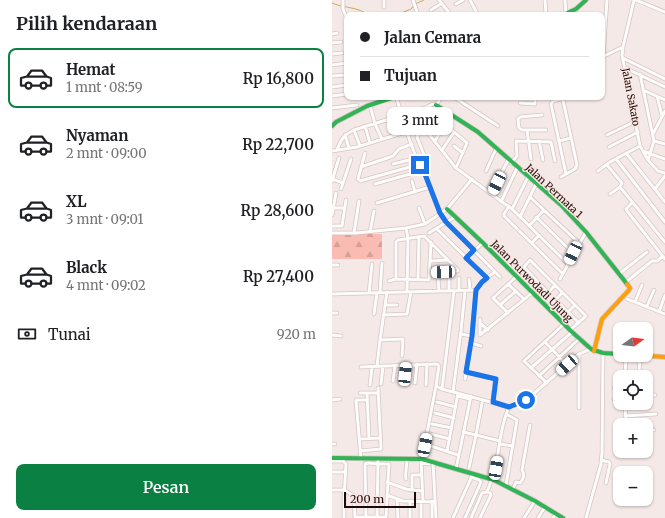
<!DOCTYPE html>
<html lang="id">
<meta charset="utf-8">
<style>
:root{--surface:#fff;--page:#f6f6f6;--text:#202124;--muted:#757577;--line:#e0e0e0;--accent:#0b8043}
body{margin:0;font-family:Merriweather,serif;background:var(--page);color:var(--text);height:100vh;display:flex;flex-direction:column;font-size:15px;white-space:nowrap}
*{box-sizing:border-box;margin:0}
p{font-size:13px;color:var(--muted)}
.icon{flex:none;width:22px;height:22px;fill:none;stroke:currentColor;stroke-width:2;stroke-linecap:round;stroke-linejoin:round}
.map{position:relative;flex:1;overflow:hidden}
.details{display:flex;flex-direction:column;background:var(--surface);width:332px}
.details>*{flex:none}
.banner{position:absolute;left:12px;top:12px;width:261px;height:88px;border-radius:8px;box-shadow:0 1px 3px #0004;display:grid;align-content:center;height:88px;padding:0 16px;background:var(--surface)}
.needle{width:26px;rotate:75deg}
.buttons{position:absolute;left:281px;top:322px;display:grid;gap:8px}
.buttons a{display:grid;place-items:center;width:40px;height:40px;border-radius:8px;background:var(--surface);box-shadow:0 1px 3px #0004;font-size:20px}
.scale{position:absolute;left:12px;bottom:10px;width:72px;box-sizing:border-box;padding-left:4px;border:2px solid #1b0b09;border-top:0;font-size:11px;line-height:14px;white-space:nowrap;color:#1b0b09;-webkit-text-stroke:3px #f9e5e2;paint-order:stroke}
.end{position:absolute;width:18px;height:18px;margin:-9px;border:5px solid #1a73e8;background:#fff;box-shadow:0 0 0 2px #fff}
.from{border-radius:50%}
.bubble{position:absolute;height:28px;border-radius:8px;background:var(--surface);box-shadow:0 1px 3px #0004;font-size:13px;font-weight:600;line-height:28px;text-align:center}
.car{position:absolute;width:12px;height:24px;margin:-12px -6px;border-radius:5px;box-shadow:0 0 3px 1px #0007;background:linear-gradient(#fff 24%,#345 0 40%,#fff 0 76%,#345 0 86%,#fff 0)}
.banner b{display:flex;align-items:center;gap:14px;height:38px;font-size:15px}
.banner b+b{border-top:1px solid var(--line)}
.banner i{width:10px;height:10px;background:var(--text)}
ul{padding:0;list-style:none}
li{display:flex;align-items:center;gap:12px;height:60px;margin:0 8px 6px;padding:0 8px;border:2px solid transparent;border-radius:8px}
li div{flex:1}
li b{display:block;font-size:15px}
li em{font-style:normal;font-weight:600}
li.on{border-color:var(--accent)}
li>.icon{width:36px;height:36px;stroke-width:1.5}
h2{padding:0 16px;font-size:18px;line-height:48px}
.pay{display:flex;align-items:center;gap:10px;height:44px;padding:0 16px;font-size:15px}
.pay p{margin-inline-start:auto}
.cta{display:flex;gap:8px;margin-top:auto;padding:8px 16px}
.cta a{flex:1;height:46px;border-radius:8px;background:var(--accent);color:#fff;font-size:16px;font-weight:600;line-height:46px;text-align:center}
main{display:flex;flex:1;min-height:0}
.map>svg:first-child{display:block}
.forest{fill:url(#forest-firs)}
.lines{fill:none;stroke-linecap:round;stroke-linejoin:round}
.stream{stroke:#cbad5e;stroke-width:1}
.street-casing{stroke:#d4c6c4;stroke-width:4.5}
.fast-casing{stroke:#d4c6c4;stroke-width:5.5}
.slow-casing{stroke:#d4c6c4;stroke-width:5.5}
.street{stroke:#fdfcfb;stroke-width:3}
.fast{stroke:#30b455;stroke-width:4}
.slow{stroke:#ff9f0a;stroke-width:4}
.route{stroke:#1a73e8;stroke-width:5}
.labels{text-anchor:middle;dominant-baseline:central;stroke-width:3;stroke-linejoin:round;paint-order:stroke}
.street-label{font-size:10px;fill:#1b0b09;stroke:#f9e5e2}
</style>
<main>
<section class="details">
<h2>Pilih kendaraan</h2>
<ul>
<li class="on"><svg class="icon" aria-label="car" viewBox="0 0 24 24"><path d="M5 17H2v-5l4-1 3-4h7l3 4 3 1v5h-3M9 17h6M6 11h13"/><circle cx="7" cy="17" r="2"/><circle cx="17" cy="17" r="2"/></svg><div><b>Hemat</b><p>1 mnt · 08:59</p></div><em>Rp 16,800</em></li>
<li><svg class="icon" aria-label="car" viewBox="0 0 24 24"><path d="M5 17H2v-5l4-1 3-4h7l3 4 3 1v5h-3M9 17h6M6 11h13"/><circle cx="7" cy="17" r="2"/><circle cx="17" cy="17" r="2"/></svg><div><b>Nyaman</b><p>2 mnt · 09:00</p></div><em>Rp 22,700</em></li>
<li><svg class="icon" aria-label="car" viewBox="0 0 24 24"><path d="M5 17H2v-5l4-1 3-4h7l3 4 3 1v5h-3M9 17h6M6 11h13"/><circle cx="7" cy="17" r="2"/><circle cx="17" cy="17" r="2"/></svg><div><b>XL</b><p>3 mnt · 09:01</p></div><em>Rp 28,600</em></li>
<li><svg class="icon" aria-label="car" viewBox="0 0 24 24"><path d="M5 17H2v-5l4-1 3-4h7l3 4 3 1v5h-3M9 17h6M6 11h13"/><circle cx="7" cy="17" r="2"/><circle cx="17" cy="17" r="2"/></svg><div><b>Black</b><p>4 mnt · 09:02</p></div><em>Rp 27,400</em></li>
</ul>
<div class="pay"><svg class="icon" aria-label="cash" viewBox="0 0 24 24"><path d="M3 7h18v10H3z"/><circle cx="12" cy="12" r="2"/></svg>Tunai<p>920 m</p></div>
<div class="cta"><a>Pesan</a></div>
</section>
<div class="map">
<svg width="333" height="518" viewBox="0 0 333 518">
<defs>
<pattern id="forest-firs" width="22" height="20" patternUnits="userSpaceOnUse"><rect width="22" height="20" fill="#fabbb2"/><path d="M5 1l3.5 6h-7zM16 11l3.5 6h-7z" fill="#d69f98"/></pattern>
</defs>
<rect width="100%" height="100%" fill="#f4e9e7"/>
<path class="forest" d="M0 234H50V259H0Z"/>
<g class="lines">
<path class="stream" d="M0 3C10 8 29 7 35 15
M64 15 79 9 83 4 92 0"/>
<defs>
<path id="street" d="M11 0V9L15 19
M81 0 86 15
M107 0 119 15
M138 0 146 15
M213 0 214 15
M233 0 234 14
M304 0 333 12
M124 4 131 0
M52 7V0
M99 10 110 3
M68 14 69 15
M0 34 5 33
M0 43 9 42
M0 54 10 53
M270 57 291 47
M271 57 275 0
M291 58 333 79
M0 65 15 63
M293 68 333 87
M308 74 322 141 316 160
M0 76 15 75
M0 87 15 85
M311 90 333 100
M0 96 15 94
M325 96 330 116
M45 97 47 102
M64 97C72 119 78 150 91 169L108 213 114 222 168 277
M109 97 98 116 122 132 135 143 124 168
M122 97 166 126
M220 97 221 101 219 104 234 174
M221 101 229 99 231 100 245 165 243 169 229 177
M188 103 203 104V97
M38 105 43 124 50 139
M0 108 25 105
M210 115 188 117 186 119 187 128 190 130H214
M56 119 62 135
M103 119 96 129V133L124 168 180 209 236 264
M33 126 38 143
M22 130 28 146
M195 130 199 159
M321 134 333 111
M13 135 17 148
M275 135 304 121
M103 141 112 125
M207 141 211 160
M227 141 239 138
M322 141 333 144
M122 146 131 153
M308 146 311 151 333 159
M277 147 306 132
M5 150C9 139 12 135 22 130L93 108
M110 150 122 132
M0 151 25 147 80 130 93 108 101 104
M311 151 316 160 326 171 333 173
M33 153 26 179 28 181 92 163 94 160 85 137 98 116
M294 153 333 202
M284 159 333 222
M179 163 185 156 184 141 219 142 223 161
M61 164 85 158
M275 165 290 183 288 187 333 242
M29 167 61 156 67 149 80 144
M154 171 164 149
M266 171 278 162 308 146 290 55 291 47 302 0
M0 179 11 183
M0 181 7 158
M80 181 83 192
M43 184 78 174
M9 189 19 159
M323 189 333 176
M159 194 176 160
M278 194 288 187
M198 197 247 243
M169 202 185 168
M45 203 98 187
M300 203 294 209 295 211 333 259
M177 206 172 214V216L231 274
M0 208H13
M87 208 93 224
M180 209 196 177
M0 215 4 193
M188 217 204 184
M204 217 241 253
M0 226H10L14 200
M197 226 212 210
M74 228 76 238 75 292
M105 229 155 278
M38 232 42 211
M0 233H24L74 228 93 224 115 209 140 179
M22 233 27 201
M97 233 123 217
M200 243 207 235
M134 258 151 243
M98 261 116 260
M0 265H6
M287 274 315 252
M106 278 107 291
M127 278V291
M64 279V242L66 240 92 236 125 269 126 271 98 272
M86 279 87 237
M137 279 138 290
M228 279 254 232
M57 281 64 279 97 280 99 242
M294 282 320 261H325L331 256
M176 284 192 299
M310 285 303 302 333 314
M197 289 204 281
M117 291V279
M48 292 50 263
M37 293 40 264
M216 293 193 268 192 267 198 260 254 316 238 330
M0 294 144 290
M295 299 303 302
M224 300 247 323
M209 301 223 285
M53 305H65
M168 305 184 291
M315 306 322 290
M216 308 230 293
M327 312 333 295
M0 313H5
M176 313 161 298 184 277
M42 314 45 293
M51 315 75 314 79 292
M148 319V335L200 293
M228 320 243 305
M148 323 156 330
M129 334 140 336
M0 335 9 336
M48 340 71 339 70 356
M213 342 235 365
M139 343 149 346
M247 354V408
M308 355 307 374 312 376
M45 366 48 340 55 292
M29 367 105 364 107 366 104 386 110 389 177 407
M199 368 240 332
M134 372 163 379 161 402
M207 376 247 339
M293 377 294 355
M133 379 140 336 144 290 150 281 163 272
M61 381 63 366
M72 382 74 365
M83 383 85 364
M215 383 192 361 232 324
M49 384 51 366
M38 385 40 367
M94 385 95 364
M282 388H288
M110 389 122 291
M121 392 129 331 133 291
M28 393H46
M35 393 37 438
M126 396 138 399
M314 396 323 395
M282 399H288
M0 400 8 399
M105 402 124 407
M293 403 294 425
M316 406 317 396
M306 407V403
M103 413 122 418
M293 416 324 414
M100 424 120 428
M314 430H322
M131 432 144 435 150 403
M98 434 118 439
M27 439 48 438
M0 444H3
M168 444 181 446
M96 445 126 455
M28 451 49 449 46 388
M115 451 126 393
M29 459 24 400H35
M89 459 91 501
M90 459 104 386
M269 460 277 462 278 464 274 483
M0 461H11L14 464 12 497V518
M101 462 104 518
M89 463 97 464V461
M137 468 144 435 168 441
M124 469 139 396
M0 472H14
M89 475H80V489L81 490 90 491
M74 479C73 472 75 466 75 459
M162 480C166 457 168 427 177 407L198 397 247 354 259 349
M55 482 74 489 81 490
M174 485 185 420 174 414
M181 489 184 482 188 483C192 478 193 475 190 470L198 425
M0 490H12L22 496 23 517H54L57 464H46L45 517
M155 492 160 479
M55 495 71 501 103 502
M65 499 66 518
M89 502V518
M34 518 33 464 36 463 46 464V459
M78 518V501
M100 518V501
M121 518 140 476
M133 518 149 482 147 480 139 477
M139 518 150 493 155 492
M148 518 159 495 158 493 155 492
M192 518 203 501
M206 518 213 507
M221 518 224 514
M254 518 269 464 270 453 271 353"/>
<path id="fast" d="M172 15H231L244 9 254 0
M104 105 146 132 229 205 254 232 295 284
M0 126 4 122 35 106 62 97
M115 209 151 243 240 332 259 349 271 353 288 354
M0 458 90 459 162 480 203 501 231 518"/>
<path id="slow" d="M262 351 270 319 297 290 298 288 295 284
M305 355 333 357"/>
</defs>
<use href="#street" class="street-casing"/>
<use href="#fast" class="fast-casing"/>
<use href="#slow" class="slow-casing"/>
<use href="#street" class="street"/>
<use href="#fast" class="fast"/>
<use href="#slow" class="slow"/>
</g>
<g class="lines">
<path class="route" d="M88 165 91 169 108 213 114 222 142 250 134 258 155 278 150 282 144 290 140 336 134 372 164 379 161 402 177 407 194 400"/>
</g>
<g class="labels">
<g class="street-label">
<text transform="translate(299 97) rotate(79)">Jalan Sakato</text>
<text transform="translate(222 191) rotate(43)">Jalan Permata 1</text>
<text transform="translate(200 281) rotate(45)">Jalan Purwodadi Ujung</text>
</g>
</g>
</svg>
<div class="buttons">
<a><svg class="needle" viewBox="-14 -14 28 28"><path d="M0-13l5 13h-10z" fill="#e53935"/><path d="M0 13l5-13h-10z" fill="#757577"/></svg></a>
<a><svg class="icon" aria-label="locate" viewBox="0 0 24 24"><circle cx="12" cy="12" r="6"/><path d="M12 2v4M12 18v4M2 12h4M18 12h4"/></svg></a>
<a>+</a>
<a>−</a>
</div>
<div class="scale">200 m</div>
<i class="end from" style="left:194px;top:400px"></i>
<i class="end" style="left:88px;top:165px"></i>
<div class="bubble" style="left:55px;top:107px;width:66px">3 mnt</div>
<i class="car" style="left:165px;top:183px;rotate:206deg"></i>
<i class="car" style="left:241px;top:253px;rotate:205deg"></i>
<i class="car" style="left:111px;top:272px;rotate:268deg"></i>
<i class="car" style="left:235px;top:365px;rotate:228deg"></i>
<i class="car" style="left:73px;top:374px;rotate:6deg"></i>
<i class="car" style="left:93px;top:445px;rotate:11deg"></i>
<i class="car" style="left:164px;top:468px;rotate:10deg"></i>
<div class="banner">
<b><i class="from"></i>Jalan Cemara</b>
<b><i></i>Tujuan</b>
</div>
</div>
</main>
